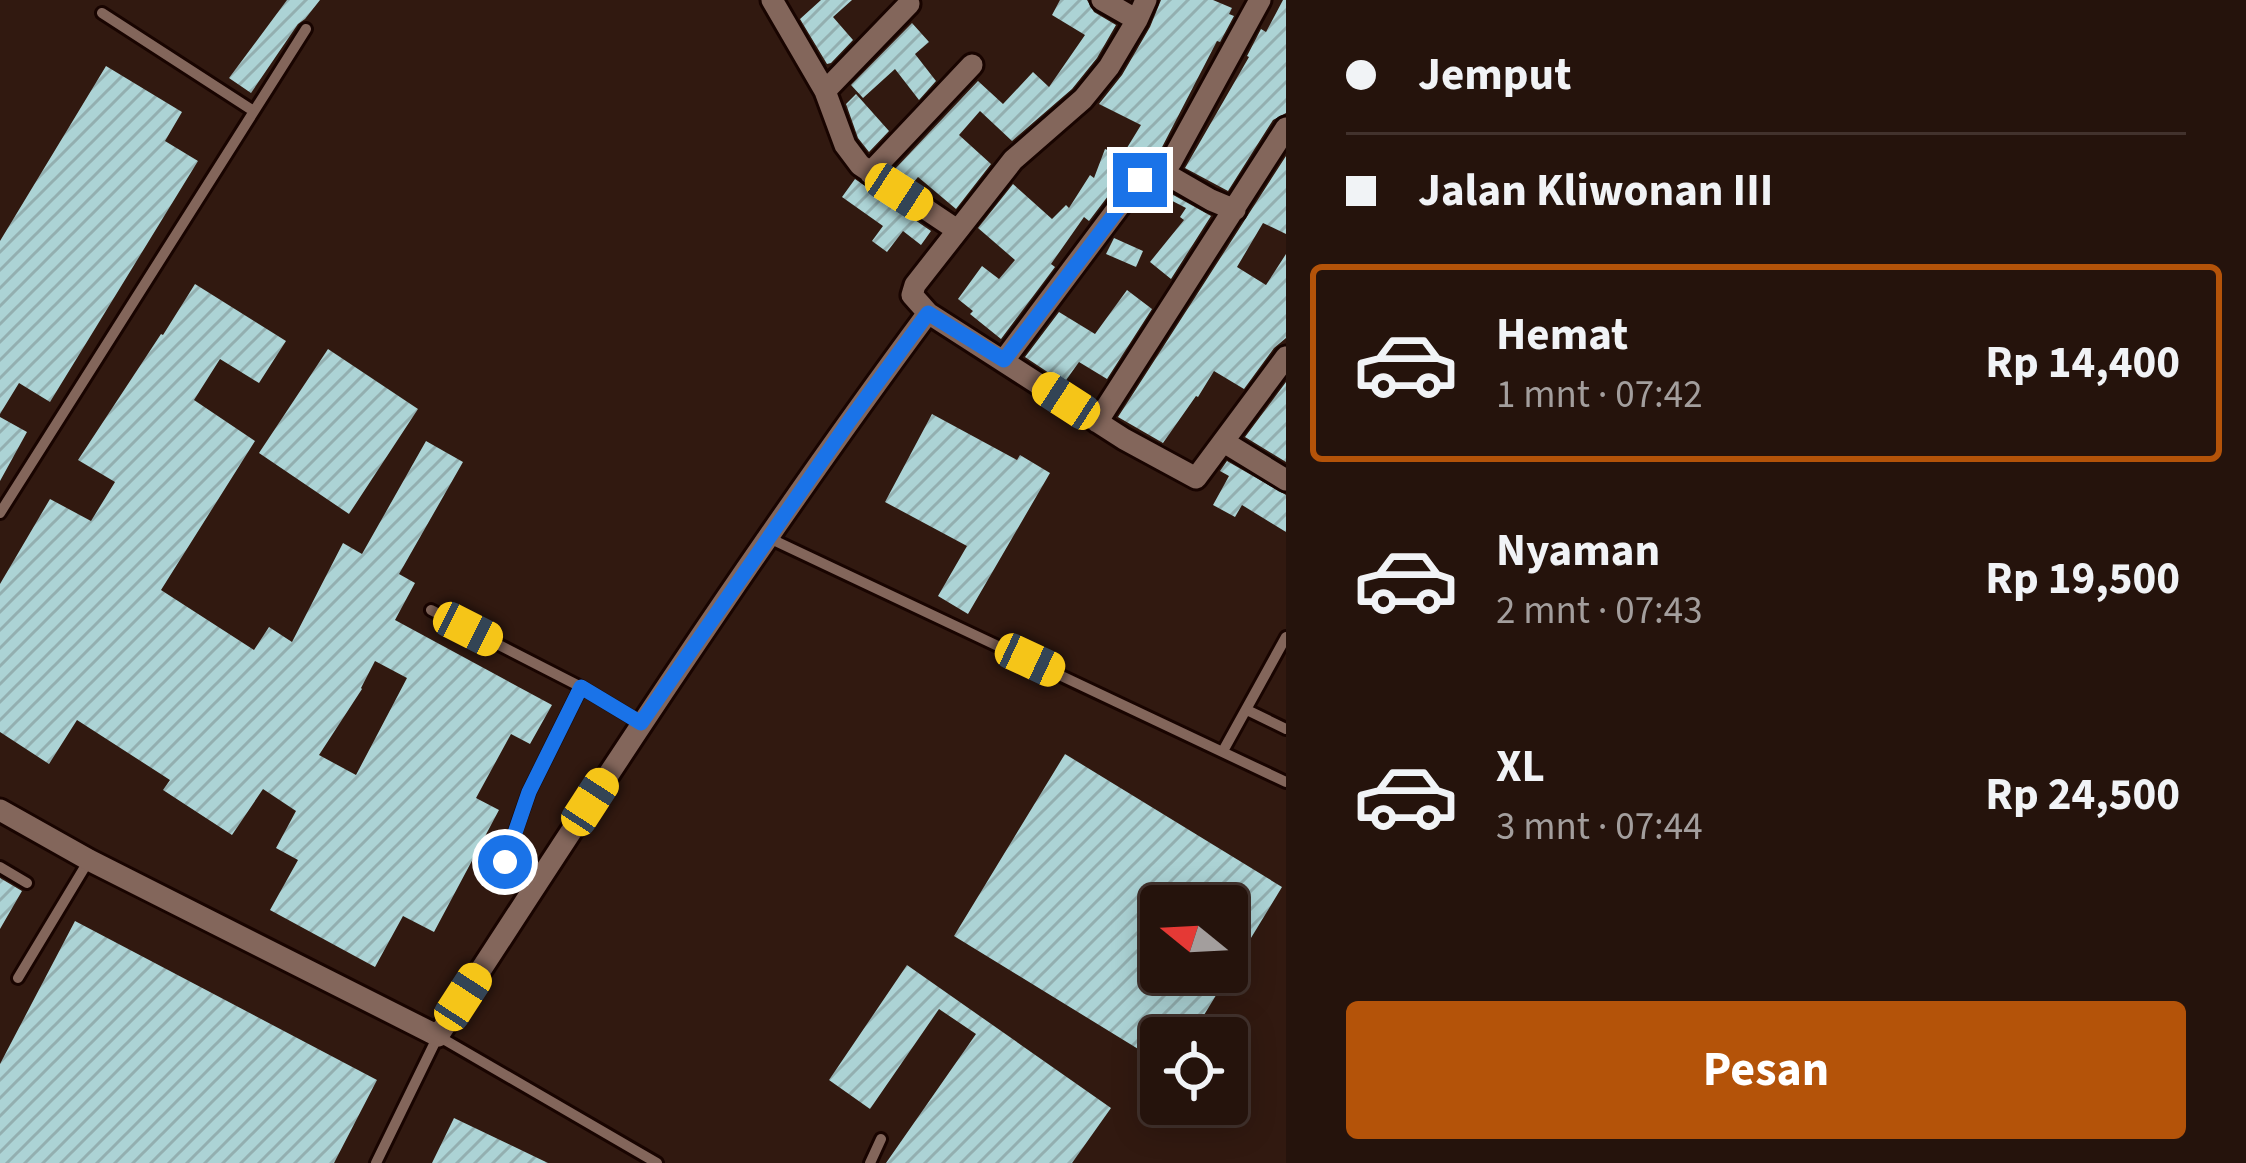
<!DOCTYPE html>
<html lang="id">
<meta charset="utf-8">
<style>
:root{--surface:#25130c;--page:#31201a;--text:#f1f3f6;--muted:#a39e9d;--line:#42322d;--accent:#b45309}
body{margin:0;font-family:"Source Sans 3",sans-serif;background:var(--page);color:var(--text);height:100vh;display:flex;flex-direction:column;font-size:45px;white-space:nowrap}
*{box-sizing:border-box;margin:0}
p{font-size:39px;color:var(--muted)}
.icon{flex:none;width:66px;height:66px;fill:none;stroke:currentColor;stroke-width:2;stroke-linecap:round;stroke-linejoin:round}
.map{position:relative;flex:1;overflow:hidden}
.sheet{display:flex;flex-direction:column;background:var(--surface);width:960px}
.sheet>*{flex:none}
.hud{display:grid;align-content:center;height:264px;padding:0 60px;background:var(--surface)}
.needle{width:78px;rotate:288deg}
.buttons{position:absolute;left:1140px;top:885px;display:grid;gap:24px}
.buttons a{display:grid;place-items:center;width:108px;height:108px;border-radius:12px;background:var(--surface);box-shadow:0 6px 30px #0003,0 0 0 3px var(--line);font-size:60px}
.end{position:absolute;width:54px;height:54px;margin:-27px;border:15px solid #1a73e8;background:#fff;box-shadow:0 0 0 6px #fff}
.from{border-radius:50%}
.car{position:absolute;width:36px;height:72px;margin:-36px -18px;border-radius:15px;box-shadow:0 0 9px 3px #0007;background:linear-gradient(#f5c518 24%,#345 0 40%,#f5c518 0 76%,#345 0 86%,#f5c518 0)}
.hud b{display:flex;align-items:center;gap:42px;height:114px;font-size:45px}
.hud b+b{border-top:3px solid var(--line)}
.hud i{width:30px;height:30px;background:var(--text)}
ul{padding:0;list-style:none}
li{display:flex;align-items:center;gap:36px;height:198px;margin:0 24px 18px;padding:0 36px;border:6px solid transparent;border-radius:12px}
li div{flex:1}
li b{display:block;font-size:45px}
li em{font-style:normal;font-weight:700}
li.selected{border-color:var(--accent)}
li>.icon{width:108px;height:108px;stroke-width:1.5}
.button{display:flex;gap:24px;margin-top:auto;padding:24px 60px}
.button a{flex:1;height:138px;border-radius:12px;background:var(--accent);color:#fff;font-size:48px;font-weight:700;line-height:138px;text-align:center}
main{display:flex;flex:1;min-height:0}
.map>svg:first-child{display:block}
.building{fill:url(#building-hatch);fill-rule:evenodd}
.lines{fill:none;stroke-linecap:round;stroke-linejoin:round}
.lane-casing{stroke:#180400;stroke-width:16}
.street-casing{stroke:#180400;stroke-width:27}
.lane{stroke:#83665b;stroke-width:10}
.street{stroke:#83665b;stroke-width:21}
.route{stroke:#1a73e8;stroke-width:15}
</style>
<main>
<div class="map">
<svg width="1286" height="1163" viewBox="0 0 1286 1163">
<defs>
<pattern id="building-hatch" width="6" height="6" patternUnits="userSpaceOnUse" patternTransform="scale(3)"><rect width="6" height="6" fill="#acd3d5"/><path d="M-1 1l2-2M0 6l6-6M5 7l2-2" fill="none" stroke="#93afb0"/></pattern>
</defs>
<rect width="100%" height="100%" fill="#311910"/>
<path class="building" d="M287 0H320L305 19 298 24 251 93 229 78Z
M821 0H852L833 17 853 40 831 63 827 64 800 19Z
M1060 0H1087L1094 12 1116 25 1097 58 1072 89 1012 141 980 111 959 135 991 164 956 209 918 177 913 183 894 170 978 81 1003 104 1033 72 1049 87 1085 35 1052 15Z
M1161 0H1213L1232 8 1229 14 1234 16 1220 42 1217 41 1160 151 1124 175 1089 221 1084 217 1051 264 1055 267 1001 339 970 314 973 311 958 299 982 266 999 279 1015 260 978 228 1013 184 1052 219 1066 205 1069 208 1090 175 1094 178 1105 149 1122 156 1141 125 1099 104 1122 75 1150 27Z
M1283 0H1286V113L1273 120 1228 191 1185 168 1249 57 1247 56 1261 29 1266 32Z
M912 23 929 42 915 54 936 81 919 100 895 69 863 98 851 85Z
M106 66 182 112 165 141 198 161 50 402 19 383 0 414V241Z
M856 94 889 131 869 152 858 138 846 104Z
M1286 156V234L1263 223 1237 267 1266 285 1286 254V338L1274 348 1244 389 1214 371 1198 397 1196 396 1163 443 1118 417Z
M855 179 931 231 921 245 903 231 887 252 872 241 883 226 842 197Z
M1159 187 1211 216 1171 279 1150 262 1184 220 1180 217 1186 208 1153 191Z
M1114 238 1143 251 1136 267 1106 254Z
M195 284 286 341 259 383 220 359 194 400 255 441 161 590 254 650 269 627 292 642 343 543 362 554 426 441 463 462 399 574 415 583 395 620 552 705 530 744 511 734 476 798 499 810 434 932 403 916 375 967 270 910 298 860 276 848 296 811 263 789 232 835 163 790 170 780 77 720 49 764 0 732V584L50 499 91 521 115 482 78 460 161 334 163 335ZM375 661 407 678 356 775 319 755 362 689 361 688Z
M1127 290 1152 309 1107 379 1079 362 1064 383 1025 357 1059 312 1095 334Z
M328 349 418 409 349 514 259 453Z
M1286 382V462L1245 437Z
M932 414 1017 460 1020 455 1050 473 968 614 938 596 967 546 885 502Z
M0 417 27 432 0 481Z
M1227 461 1286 495V532L1242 505 1235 517 1213 505 1229 476 1220 471Z
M1065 754 1282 887 1190 1038H1161V1063L954 936ZM1161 906H1227V972H1161Z
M0 878 22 891 0 929Z
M75 921 377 1080 334 1163H0V1064Z
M907 965 1111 1108 1072 1163H886L976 1034 939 1009 870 1109 829 1080Z
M454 1118 548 1163H432Z"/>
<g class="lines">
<defs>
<path id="lane" d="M102 13 252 110
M0 513 306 29
M769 538 1286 782
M431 610 581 687 641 723
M1247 710 1286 729
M1223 751 1286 637
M505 861 529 792 581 687
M0 867 27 883
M18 978 89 860
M376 1163 438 1036 657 1163
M870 1163 881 1139"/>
<path id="street" d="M772 0 825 91 845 145 860 165 957 230
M1102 0 1137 20
M1146 0 1137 20 1109 67 1083 99 1013 160 915 285 912 295 928 313 1124 439 1196 478 1286 357
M825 91 909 4
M1159 170 1211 200 1235 210
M870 173 972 65
M1004 360 1135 185 1171 162 1260 0
M1097 422 1286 128
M1224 442 1286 480
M0 810 89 860 438 1036C596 792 755 547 928 313"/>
</defs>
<use href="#lane" class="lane-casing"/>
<use href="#street" class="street-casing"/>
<use href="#lane" class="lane"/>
<use href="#street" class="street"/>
</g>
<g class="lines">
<path class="route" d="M505 862 529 792 581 687 641 723 850 420 928 313 1004 360 1140 180"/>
</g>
</svg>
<div class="buttons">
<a><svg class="needle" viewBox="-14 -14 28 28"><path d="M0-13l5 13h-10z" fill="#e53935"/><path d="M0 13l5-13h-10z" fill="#a39e9d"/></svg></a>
<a><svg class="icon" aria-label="locate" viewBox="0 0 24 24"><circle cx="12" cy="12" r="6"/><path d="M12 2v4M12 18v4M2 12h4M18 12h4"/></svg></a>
</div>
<i class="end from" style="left:505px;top:862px"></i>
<i class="end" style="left:1140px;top:180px"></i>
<i class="car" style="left:899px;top:192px;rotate:123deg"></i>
<i class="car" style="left:1066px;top:401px;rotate:303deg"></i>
<i class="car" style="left:468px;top:629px;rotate:117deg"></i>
<i class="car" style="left:1030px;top:660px;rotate:115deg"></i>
<i class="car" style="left:590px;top:802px;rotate:33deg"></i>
<i class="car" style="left:463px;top:997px;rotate:33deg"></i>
</div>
<section class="sheet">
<div class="hud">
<b><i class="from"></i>Jemput</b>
<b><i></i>Jalan Kliwonan III</b>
</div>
<ul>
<li class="selected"><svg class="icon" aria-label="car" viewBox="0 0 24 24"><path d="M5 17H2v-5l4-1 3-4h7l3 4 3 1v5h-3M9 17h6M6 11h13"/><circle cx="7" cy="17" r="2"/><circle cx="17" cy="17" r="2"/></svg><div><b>Hemat</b><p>1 mnt · 07:42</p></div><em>Rp 14,400</em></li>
<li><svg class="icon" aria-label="car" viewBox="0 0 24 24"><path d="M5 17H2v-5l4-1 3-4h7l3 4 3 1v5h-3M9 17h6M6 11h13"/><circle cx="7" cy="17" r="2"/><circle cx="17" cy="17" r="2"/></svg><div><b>Nyaman</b><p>2 mnt · 07:43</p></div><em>Rp 19,500</em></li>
<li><svg class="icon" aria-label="car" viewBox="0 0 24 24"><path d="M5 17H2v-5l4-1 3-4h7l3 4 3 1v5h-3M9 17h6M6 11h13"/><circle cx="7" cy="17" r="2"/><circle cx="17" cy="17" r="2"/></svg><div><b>XL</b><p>3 mnt · 07:44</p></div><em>Rp 24,500</em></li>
</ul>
<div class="button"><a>Pesan</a></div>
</section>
</main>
